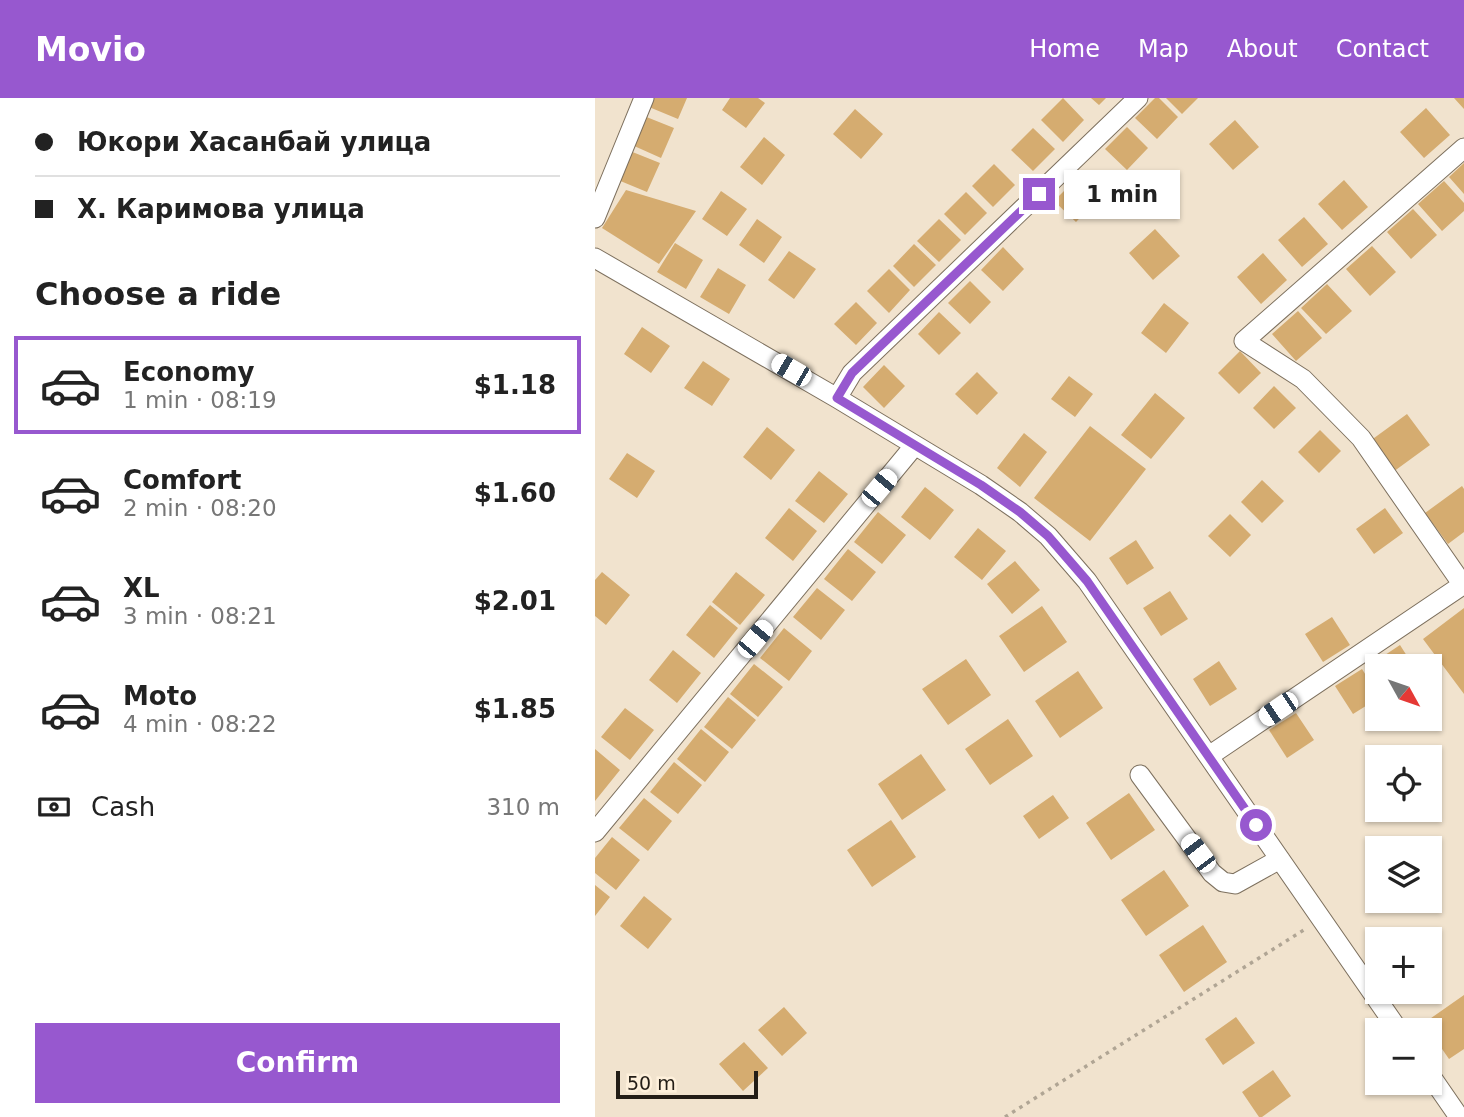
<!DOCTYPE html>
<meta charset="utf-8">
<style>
:root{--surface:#fff;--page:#f2f2f2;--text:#222;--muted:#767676;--line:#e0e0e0;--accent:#9758cf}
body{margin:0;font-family:"DejaVu Sans",sans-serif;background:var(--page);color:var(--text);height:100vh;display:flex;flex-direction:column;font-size:26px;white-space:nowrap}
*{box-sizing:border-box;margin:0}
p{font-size:23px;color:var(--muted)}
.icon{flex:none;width:38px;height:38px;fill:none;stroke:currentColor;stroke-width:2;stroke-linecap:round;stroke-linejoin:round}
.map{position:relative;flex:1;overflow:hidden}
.side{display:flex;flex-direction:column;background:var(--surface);width:595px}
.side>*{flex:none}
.hud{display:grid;align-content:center;height:154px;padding:0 35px;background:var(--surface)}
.needle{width:46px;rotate:130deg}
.fabs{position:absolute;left:770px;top:556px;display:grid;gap:14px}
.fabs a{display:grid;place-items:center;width:77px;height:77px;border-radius:0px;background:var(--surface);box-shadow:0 2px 5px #0004;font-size:35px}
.scale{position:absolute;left:21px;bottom:18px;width:142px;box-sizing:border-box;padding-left:7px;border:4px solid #231d16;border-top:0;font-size:19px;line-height:24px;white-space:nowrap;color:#231d16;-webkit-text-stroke:5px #fef0db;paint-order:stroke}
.end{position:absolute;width:32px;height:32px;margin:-16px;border:9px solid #9758cf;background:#fff;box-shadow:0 0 0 4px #fff}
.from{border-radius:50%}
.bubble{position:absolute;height:49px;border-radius:0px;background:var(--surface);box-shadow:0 2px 5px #0004;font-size:23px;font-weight:800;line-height:49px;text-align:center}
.car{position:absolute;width:21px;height:42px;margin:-21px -10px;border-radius:9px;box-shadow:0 0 5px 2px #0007;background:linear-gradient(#fff 24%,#345 0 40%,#fff 0 76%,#345 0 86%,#fff 0)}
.hud b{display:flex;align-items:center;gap:24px;height:66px;font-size:26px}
.hud b+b{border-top:2px solid var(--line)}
.hud i{width:18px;height:18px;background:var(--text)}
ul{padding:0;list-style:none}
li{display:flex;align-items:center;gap:21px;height:98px;margin:0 14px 10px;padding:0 21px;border:4px solid transparent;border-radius:0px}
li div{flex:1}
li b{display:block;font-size:26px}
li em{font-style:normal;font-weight:800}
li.active{border-color:var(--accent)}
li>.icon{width:63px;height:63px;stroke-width:1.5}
h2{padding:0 35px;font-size:32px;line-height:84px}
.pay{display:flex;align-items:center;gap:18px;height:77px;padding:0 35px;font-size:26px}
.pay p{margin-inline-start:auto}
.button{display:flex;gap:14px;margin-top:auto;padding:14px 35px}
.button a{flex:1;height:80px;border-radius:0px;background:var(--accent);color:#fff;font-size:28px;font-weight:800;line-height:80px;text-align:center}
header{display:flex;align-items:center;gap:42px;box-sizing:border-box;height:98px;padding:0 35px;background:var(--accent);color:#fff}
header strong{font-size:33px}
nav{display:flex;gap:38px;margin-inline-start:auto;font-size:24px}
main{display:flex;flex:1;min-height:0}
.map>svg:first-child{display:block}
.building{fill:#d5ac70}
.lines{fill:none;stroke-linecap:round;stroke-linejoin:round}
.minor-casing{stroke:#7d705e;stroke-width:21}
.path{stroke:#b0a594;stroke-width:3.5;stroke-dasharray:3.5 5;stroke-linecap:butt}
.minor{stroke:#fff;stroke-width:19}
.route{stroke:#9758cf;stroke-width:9}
</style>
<header>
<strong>Movio</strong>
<nav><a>Home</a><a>Map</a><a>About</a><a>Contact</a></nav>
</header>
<main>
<section class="side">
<div class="hud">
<b><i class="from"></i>Юкори Хасанбай улица</b>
<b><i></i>Х. Каримова улица</b>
</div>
<h2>Choose a ride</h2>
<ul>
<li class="active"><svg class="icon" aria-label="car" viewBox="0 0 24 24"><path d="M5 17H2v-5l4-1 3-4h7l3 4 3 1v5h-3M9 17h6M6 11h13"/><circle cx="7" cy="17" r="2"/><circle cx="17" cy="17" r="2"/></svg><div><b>Economy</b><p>1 min · 08:19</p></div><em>$1.18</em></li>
<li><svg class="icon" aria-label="car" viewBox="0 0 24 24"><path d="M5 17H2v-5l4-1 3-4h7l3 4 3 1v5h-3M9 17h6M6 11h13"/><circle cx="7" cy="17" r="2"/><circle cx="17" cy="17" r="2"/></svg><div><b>Comfort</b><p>2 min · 08:20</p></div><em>$1.60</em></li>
<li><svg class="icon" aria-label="car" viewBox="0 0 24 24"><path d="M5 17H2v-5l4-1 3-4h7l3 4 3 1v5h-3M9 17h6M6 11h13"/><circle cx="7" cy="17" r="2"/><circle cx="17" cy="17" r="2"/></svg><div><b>XL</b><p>3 min · 08:21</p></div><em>$2.01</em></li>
<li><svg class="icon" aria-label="car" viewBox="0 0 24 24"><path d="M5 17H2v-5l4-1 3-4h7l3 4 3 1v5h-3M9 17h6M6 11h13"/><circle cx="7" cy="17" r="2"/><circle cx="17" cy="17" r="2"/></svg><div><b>Moto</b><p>4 min · 08:22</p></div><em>$1.85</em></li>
</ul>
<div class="pay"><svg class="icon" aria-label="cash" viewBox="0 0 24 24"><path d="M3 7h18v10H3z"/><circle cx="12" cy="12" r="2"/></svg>Cash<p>310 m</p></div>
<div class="button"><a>Confirm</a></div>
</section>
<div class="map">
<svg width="869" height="1019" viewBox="0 0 869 1019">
<rect width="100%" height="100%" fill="#f1e3ce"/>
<path class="building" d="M57 0H92L83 21 54 9Z
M135 0H163L170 5 151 30 127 12Z
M468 0 489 22 468 44 446 22Z
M496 0H511L504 7Z
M560 0H564L583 19 562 41 540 20Z
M571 0H603L587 16Z
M859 0H869V11Z
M831 10 855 37 829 60 805 34Z
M260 11 288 36 266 61 238 36Z
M49 18 79 30 66 60 37 47Z
M640 22 664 49 638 72 614 46Z
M532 29 553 50 532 72 510 51Z
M438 30 460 51 438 73 416 52Z
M169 39 190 57 167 87 145 69Z
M35 53 65 65 52 94 23 82Z
M869 65V96L854 79Z
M399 66 420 87 398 109 377 88Z
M481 81 502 102 481 124 459 103Z
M749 82 773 109 747 132 723 106Z
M849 83 869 105V113L847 133 823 106Z
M31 92 101 113 64 166 7 130Z
M126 93 152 111 132 138 107 121Z
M371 94 392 115 370 137 349 116Z
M818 111 842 137 816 161 792 134Z
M709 119 733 146 707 169 683 142Z
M162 121 187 139 169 165 144 147Z
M344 121 366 142 344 164 322 143Z
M560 131 585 158 558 182 534 155Z
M80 145 108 162 91 191 62 174Z
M319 146 341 167 319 189 298 168Z
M777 148 801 174 775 198 751 171Z
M408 149 429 171 408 193 386 172Z
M194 153 221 171 199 201 173 182Z
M668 155 692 182 666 206 642 179Z
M123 170 151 187 134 216 105 199Z
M294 171 315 192 294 215 272 193Z
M375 183 396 204 375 226 353 205Z
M732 186 757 213 731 236 706 210Z
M261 204 282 225 261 247 239 226Z
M569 205 594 225 571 255 546 235Z
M703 213 727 240 701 263 677 236Z
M344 214 366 235 344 257 323 236Z
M47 229 75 248 56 275 29 256Z
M645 253 666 275 644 296 623 275Z
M108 263 135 281 117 308 89 290Z
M289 267 310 288 289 310 268 289Z
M382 274 403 295 382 317 360 296Z
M474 278 498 296 480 319 456 301Z
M679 288 701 310 679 331 658 310Z
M560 295 590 320 556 361 526 337Z
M812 316 835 347 798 374 775 343Z
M495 328 551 371 495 443 439 400Z
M172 329 200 352 176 382 148 359Z
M725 332 746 353 724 375 703 354Z
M429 335 452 354 425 389 402 370Z
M32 355 60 373 42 400 14 381Z
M224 373 253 396 229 425 200 403Z
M667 382 689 403 667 425 646 404Z
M867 388 869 391V434L853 446 830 415Z
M330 389 359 412 335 442 306 419Z
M194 410 222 433 198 463 170 440Z
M790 410 808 435 779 456 761 431Z
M283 414 311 437 287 466 259 444Z
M635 416 656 437 635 459 613 438Z
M383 430 411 453 387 482 359 459Z
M541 442 559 470 532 487 514 460Z
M253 451 281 474 257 503 229 481Z
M420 463 445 492 417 516 392 486Z
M7 474 35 497 11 527 0 518V482Z
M141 474 170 497 145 527 117 504Z
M222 490 250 512 226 542 198 519Z
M575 493 593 521 566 538 548 510Z
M115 507 143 530 119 560 91 537Z
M447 508 472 544 429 574 404 538Z
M869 510V596L828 541Z
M737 519 755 547 728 564 710 536Z
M189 530 217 553 194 583 165 560Z
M805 547 819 569H781L778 565Z
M78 552 106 575 82 605 54 582Z
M371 561 396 597 353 627 327 591Z
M624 563 642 591 615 608 598 581Z
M159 566 188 589 163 619 135 596Z
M767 571 782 595V601L758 616 740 588Z
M483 573 508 610 465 640 440 603Z
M133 599 161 622 137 651 109 629Z
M30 610 59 632 35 662 6 639Z
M701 615 719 642 692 660 674 632Z
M413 621 438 658 395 687 370 651Z
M106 631 134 654 110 684 82 661Z
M0 651 25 672 0 703Z
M326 656 351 692 307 722 283 686Z
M79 664 107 687 83 716 55 694Z
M534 695 560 732 516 762 491 725Z
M458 697 474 720 444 741 428 718Z
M49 700 77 723 53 753 24 730Z
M296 722 321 759 277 789 252 752Z
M17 739 45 762 21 792 0 775V760Z
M569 772 594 808 551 838 526 802Z
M0 787 15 799 0 818Z
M49 798 77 821 53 851 25 828Z
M608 827 632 864 589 894 564 857Z
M869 897V951L854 961 829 925Z
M189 909 212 935 187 958 163 932Z
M641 919 660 945 628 967 610 941Z
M149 944 173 970 148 993 124 966Z
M678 972 696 998 667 1019H664L647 994Z"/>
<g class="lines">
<defs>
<path id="minor" d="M0 120 49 0
M0 160 242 300 386 387 425 414 453 438 492 483 804 933
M242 300 257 275 543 0
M868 487 766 340 708 281 649 243 869 50
M614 658 869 486
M545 677 617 775 628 784 640 786 685 761
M0 734 320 347
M835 977 864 1019"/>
</defs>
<use href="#minor" class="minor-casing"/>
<path class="path" d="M410 1019 712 830"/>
<use href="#minor" class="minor"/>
</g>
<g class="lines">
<path class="route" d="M444 96 257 275 242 300 386 387 425 414 453 438 492 483 661 727"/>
</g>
</svg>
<div class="fabs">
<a><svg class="needle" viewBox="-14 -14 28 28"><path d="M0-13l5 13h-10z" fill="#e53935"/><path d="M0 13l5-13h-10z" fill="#767676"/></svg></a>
<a><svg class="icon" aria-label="locate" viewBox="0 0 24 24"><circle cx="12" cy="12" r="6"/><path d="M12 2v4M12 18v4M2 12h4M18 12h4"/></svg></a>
<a><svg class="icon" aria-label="layers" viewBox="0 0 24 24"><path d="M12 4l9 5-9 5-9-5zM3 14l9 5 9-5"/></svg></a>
<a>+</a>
<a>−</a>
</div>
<div class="scale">50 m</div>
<i class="end from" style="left:661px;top:727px"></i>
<i class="end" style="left:444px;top:96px"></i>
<div class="bubble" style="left:469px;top:72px;width:116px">1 min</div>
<i class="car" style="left:196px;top:272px;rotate:300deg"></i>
<i class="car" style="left:284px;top:390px;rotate:40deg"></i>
<i class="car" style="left:160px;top:541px;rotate:40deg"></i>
<i class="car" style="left:683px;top:611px;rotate:236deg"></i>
<i class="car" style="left:603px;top:755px;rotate:323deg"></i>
</div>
</main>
